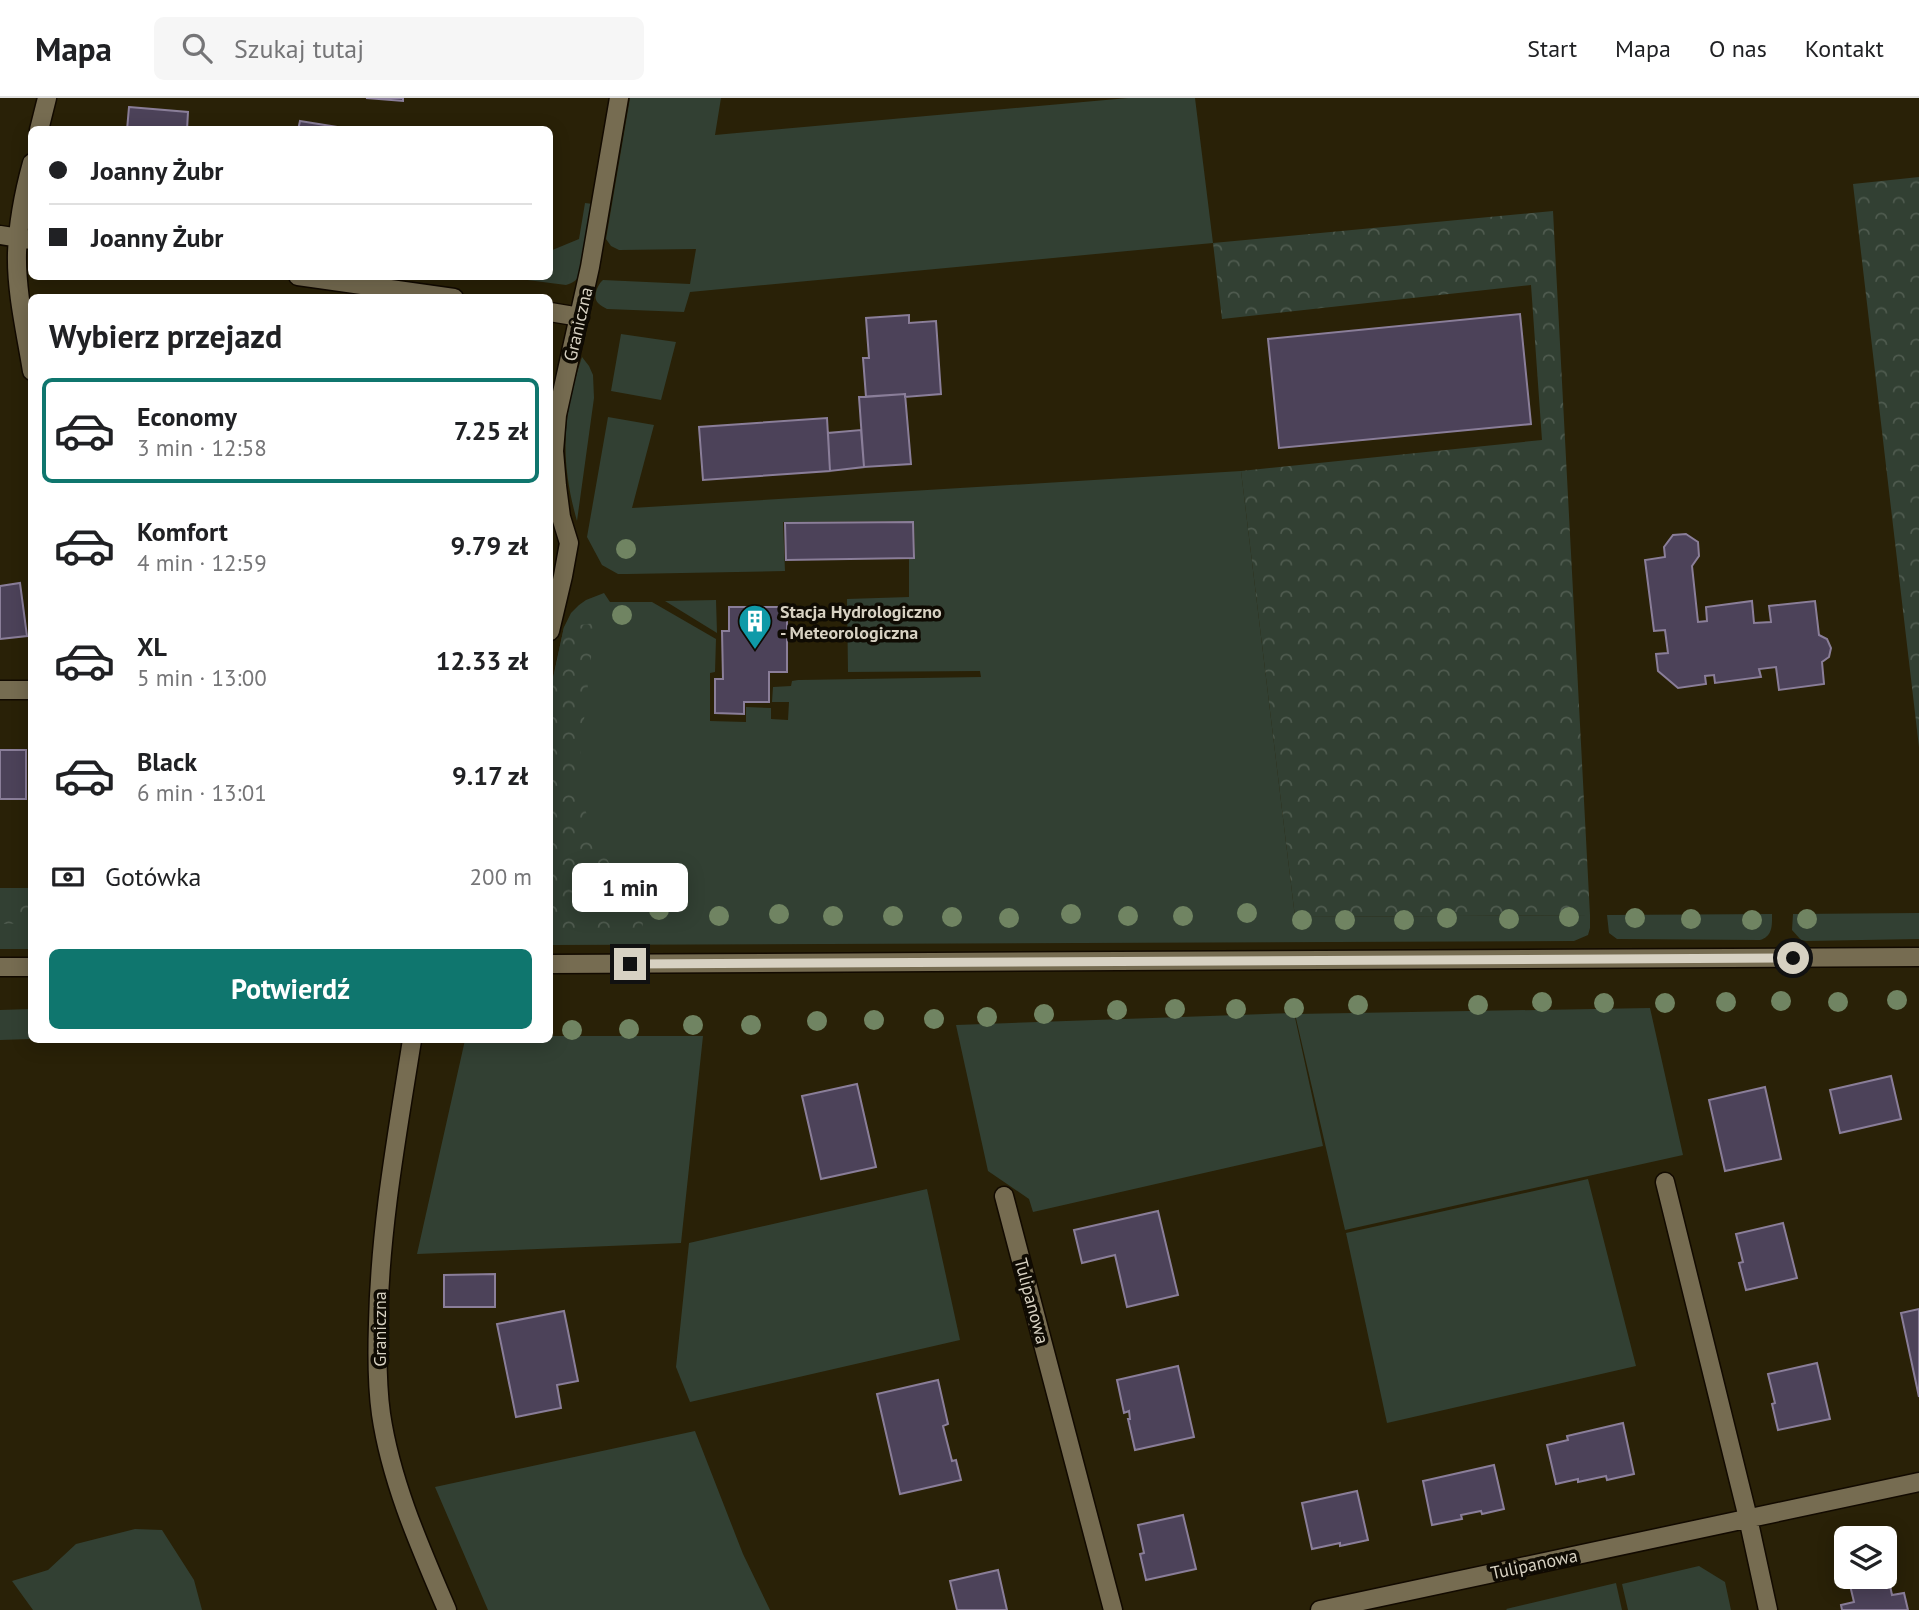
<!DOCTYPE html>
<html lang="pl">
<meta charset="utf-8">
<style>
:root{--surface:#fff;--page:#f6f6f6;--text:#202124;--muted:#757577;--line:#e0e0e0;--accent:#0f766e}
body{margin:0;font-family:"PT Sans",sans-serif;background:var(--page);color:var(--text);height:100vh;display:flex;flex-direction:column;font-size:26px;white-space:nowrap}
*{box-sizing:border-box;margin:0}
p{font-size:23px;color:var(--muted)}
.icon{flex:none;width:38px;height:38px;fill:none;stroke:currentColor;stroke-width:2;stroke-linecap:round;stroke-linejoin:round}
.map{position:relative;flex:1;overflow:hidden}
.panel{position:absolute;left:28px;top:196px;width:525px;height:749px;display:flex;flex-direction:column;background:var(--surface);border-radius:10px;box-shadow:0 4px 18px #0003}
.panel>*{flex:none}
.guide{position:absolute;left:28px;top:28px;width:525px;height:154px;border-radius:10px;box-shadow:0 4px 18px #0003;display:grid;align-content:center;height:154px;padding:0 21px;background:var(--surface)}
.fabs{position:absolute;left:1834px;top:1428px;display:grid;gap:14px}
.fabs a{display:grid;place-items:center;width:63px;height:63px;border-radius:10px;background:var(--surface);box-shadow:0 4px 18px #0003;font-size:35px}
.end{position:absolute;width:32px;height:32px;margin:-16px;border:9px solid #d7d1c2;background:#111;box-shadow:0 0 0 4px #111}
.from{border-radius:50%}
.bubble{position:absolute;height:49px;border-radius:10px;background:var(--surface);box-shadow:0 4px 18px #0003;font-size:23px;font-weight:800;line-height:49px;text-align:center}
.guide b{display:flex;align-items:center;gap:24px;height:66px;font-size:26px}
.guide b+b{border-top:2px solid var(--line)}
.guide i{width:18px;height:18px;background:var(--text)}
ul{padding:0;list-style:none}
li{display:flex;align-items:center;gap:21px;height:105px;margin:0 14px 10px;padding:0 7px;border:4px solid transparent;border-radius:10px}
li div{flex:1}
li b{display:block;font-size:26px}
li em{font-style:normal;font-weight:800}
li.selected{border-color:var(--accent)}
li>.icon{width:63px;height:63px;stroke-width:1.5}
h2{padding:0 21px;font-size:32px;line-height:84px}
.pay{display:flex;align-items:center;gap:18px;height:77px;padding:0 21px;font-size:26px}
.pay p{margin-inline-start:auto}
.cta{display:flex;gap:14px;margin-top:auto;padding:14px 21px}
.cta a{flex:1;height:80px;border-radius:10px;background:var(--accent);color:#fff;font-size:28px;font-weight:800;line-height:80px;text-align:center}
header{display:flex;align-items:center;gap:42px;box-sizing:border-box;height:98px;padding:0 35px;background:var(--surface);border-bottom:2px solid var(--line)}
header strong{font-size:33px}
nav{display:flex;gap:38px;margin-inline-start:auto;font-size:24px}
.search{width:490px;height:63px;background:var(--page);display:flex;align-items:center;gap:18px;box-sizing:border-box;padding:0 24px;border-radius:10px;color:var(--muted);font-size:26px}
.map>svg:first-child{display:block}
.green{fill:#324033}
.forest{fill:url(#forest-crowns)}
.building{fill:#4c4259;stroke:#8a7e99;stroke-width:2}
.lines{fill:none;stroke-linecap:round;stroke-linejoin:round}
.minor-casing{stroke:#120a00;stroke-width:21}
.minor{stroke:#766c51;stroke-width:18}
.tree{fill:#708462}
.route{stroke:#d7d1c2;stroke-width:9}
.labels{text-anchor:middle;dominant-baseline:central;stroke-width:7;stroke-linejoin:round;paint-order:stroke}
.street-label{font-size:18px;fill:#d7d1c2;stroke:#0f0b03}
.poi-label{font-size:18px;font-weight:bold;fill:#d7d1c2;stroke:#0f0b03;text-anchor:start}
</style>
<header>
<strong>Mapa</strong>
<div class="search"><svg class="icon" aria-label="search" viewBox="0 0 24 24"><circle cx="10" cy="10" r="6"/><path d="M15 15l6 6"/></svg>Szukaj tutaj</div>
<nav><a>Start</a><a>Mapa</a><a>O nas</a><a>Kontakt</a></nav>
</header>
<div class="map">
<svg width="1919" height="1512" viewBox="0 0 1919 1512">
<defs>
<pattern id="forest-crowns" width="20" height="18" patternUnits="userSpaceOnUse" patternTransform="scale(1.75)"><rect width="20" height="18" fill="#324033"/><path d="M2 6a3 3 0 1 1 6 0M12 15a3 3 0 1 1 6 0" fill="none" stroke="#4f5b4f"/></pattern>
</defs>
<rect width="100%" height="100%" fill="#292107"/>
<path class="green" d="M630 0H721L715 37 1128 0H1195L1213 145 690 194 684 214 607 211C604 209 601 208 598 205 592 199 598 186 603 182L690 186 696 151 619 152 611 148 606 141Z
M585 105 593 106C590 123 586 163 579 177 577 183 572 185 566 187L504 179 550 178V153L579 141Z
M621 236 676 244 661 302 611 293Z
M582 259 589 268 593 277 594 300 577 423C560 363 562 318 582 259Z
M608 319 654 327 632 410 1241 373 1295 819 1590 817V830L1588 837 1574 843 550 847V594L564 529 571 515 579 507 586 502 604 495 610 504H652L716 541 715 574 710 575V623L746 624V609L771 610V621L788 622 789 604H772L773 589 791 588 792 583 798 582 981 579 980 573 848 574 847 501 909 499V461H915L914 423 783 424 785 473 628 476H618L602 467 587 439Z
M716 502 717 535 665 503Z
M0 790H31V851H0Z
M1919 815V841L1806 843 1801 842 1792 832 1793 816Z
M1772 816C1772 827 1773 838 1760 842L1617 841 1609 835 1607 817Z
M1650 910 1683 1057 1345 1132 1295 916Z
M31 911V941L0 942V912Z
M1294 915 1323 1048 1033 1114 1029 1101 988 1073 956 927Z
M550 938H703L681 1145 417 1156 465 942H550Z
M1588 1081 1636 1268 1387 1325 1346 1135Z
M927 1091 960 1242 690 1304 676 1269 689 1145Z
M695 1333 743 1456 770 1512H488L435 1389Z
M135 1431 162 1432 194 1482 202 1512H33L12 1483 48 1472 76 1446Z
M1699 1468 1725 1484 1731 1512H1628L1622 1486Z
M1616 1485 1622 1512H1507L1506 1511Z"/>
<path class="forest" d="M1919 79V649L1853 86Z
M1553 113 1590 817 1295 819 1241 373 1542 342 1531 187 1222 221 1213 145Z
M595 525 576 692 613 774 641 786 643 833 550 835V594L564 529Z
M0 800H31V825L0 826Z"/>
<path class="building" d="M366 0H403V3Z
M129 9 188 14 187 32H127Z
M300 23 356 32H298Z
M1520 216 1531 326 1279 350 1268 241Z
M909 217V225L936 223 941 296 905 299V296L866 299 863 260H869L866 220Z
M905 296 911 366 864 369 859 299Z
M827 320 830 373 703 382 699 329Z
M861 332 864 369 830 373 828 335Z
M913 424 914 460 786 462 785 425Z
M1686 436 1698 444 1699 458 1692 468 1698 524 1707 523 1706 509 1752 503 1754 525 1771 524 1769 508 1815 503 1819 537 1827 541 1831 550 1829 559 1822 564 1824 586 1779 592 1776 569 1759 571 1761 579 1715 585 1714 577 1705 578 1706 586 1678 590 1658 573 1656 556 1668 555 1665 532 1654 533 1645 462 1665 459 1664 449 1673 437Z
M20 485 27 538 0 541V488Z
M729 509H787V574H769V604H744V616L715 615V581H723L722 533H729Z
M0 652H26V701H0Z
M1891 978 1901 1021 1840 1035 1830 992Z
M857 986 876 1069 821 1081 802 998Z
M1765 989 1781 1061 1725 1073 1709 1002Z
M1158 1113 1178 1197 1127 1209 1115 1157 1082 1165 1074 1132Z
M1783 1125 1797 1180 1746 1192 1739 1165 1743 1164 1736 1136Z
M495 1176V1209H444V1177Z
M1919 1211V1299L1901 1215Z
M564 1213 578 1283 557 1287 561 1310 516 1319 497 1226Z
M1817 1265 1830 1321 1778 1332 1772 1306 1775 1305 1768 1276Z
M1178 1268 1194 1339 1135 1352 1128 1321H1130L1129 1313 1124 1315 1117 1282Z
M938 1282 948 1326 943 1328 952 1363 956 1362 961 1382 900 1396 877 1296Z
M1623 1325 1634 1376 1607 1382 1606 1378 1578 1384V1381L1556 1386 1547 1347 1568 1342 1567 1338Z
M1494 1367 1504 1411 1482 1416 1481 1413 1461 1417 1462 1421 1432 1427 1423 1383Z
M1357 1393 1368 1442 1340 1448V1445L1312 1451 1302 1405Z
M1183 1417 1196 1471 1146 1482 1140 1456 1144 1455 1138 1427Z
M1885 1464 1892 1497 1904 1495 1908 1512H1842L1841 1507 1854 1504 1848 1479H1885Z
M998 1472 1007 1512H957L950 1483Z"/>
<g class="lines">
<defs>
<path id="minor" d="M39 32 47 0
M32 65C24 94 18 125 17 155 16 194 26 235 32 273
M0 137 32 142
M298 178 454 200
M550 214 580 219
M550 533 563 478 569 445 561 419 557 388 554 353 557 317 590 169 619 0
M0 592H32
M550 866 1919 859
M0 869H32
M412 942C397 1037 380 1129 378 1226 377 1256 377 1287 381 1316 391 1384 420 1449 447 1512
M1665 1084 1748 1420 1768 1512
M1004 1098 1113 1512
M1320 1512 1919 1384"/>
</defs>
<use href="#minor" class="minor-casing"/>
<use href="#minor" class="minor"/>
</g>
<g class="tree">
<circle cx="626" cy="451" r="10"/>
<circle cx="622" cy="517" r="10"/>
<circle cx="659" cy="812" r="10"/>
<circle cx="1247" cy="815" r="10"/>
<circle cx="779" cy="816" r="10"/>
<circle cx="1071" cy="816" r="10"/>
<circle cx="719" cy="818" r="10"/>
<circle cx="833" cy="818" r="10"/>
<circle cx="893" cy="818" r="10"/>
<circle cx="1128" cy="818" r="10"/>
<circle cx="1183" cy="818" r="10"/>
<circle cx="952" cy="819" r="10"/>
<circle cx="1569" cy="819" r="10"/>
<circle cx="1009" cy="820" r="10"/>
<circle cx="1447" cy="820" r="10"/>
<circle cx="1635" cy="820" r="10"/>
<circle cx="1509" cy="821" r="10"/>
<circle cx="1691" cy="821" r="10"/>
<circle cx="1807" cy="821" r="10"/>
<circle cx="1302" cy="822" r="10"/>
<circle cx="1345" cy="822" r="10"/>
<circle cx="1404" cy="822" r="10"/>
<circle cx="1752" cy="822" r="10"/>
<circle cx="1897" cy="902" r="10"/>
<circle cx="1781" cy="903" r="10"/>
<circle cx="1542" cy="904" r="10"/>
<circle cx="1726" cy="904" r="10"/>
<circle cx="1838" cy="904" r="10"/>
<circle cx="1604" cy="905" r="10"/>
<circle cx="1665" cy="905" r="10"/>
<circle cx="1358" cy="907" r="10"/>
<circle cx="1478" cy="907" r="10"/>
<circle cx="1294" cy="910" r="10"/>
<circle cx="1175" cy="911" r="10"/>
<circle cx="1236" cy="911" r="10"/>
<circle cx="1117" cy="912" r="10"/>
<circle cx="1044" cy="916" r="10"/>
<circle cx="987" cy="919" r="10"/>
<circle cx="934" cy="921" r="10"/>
<circle cx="874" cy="922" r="10"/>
<circle cx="817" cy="923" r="10"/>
<circle cx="693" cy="927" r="10"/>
<circle cx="751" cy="927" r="10"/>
<circle cx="629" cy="931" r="10"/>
<circle cx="572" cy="932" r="10"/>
</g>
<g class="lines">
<path class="route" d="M630 866 1793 860"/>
</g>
<defs>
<symbol id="building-pin" viewBox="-11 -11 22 30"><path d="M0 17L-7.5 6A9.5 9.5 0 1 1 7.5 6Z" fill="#0f9aa8" stroke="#0f0b03"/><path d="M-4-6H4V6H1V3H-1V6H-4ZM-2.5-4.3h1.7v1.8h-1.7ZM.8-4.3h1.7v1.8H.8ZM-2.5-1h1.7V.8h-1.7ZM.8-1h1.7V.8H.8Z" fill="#fff"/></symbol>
</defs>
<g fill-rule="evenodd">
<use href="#building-pin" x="736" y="504" width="38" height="52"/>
</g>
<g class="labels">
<g class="street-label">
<text transform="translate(578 226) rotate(-77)">Graniczna</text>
<text transform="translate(1032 1203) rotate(75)">Tulipanowa</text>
<text transform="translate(379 1231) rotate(-90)">Graniczna</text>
<text transform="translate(1534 1466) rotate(-12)">Tulipanowa</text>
</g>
<g class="poi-label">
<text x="780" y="513">Stacja Hydrologiczno<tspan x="780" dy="21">- Meteorologiczna</tspan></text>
</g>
</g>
</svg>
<div class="fabs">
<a><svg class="icon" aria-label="layers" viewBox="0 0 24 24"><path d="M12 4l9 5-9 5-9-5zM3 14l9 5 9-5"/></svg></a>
</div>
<i class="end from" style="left:1793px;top:860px"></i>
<i class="end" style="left:630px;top:866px"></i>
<div class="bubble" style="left:572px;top:765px;width:116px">1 min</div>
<div class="guide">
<b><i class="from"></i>Joanny Żubr</b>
<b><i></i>Joanny Żubr</b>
</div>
<section class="panel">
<h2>Wybierz przejazd</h2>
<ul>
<li class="selected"><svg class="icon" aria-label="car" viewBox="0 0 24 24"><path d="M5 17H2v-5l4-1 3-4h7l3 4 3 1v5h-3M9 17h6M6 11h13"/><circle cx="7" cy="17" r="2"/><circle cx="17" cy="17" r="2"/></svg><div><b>Economy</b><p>3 min · 12:58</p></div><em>7.25 zł</em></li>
<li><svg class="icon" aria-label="car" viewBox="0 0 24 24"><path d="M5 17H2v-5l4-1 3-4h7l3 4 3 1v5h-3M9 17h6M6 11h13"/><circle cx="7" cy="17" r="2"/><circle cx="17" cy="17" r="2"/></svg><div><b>Komfort</b><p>4 min · 12:59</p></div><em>9.79 zł</em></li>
<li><svg class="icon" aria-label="car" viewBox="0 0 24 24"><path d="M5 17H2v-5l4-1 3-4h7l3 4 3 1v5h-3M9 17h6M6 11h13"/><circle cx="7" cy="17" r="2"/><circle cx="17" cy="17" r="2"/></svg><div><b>XL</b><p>5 min · 13:00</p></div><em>12.33 zł</em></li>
<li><svg class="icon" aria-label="car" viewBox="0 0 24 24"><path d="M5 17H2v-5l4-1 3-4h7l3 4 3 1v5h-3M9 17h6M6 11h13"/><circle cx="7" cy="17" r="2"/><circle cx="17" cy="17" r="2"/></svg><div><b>Black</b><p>6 min · 13:01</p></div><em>9.17 zł</em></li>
</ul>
<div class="pay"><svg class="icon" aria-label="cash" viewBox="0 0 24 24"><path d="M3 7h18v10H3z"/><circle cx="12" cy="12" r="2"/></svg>Gotówka<p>200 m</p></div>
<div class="cta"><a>Potwierdź</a></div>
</section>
</div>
